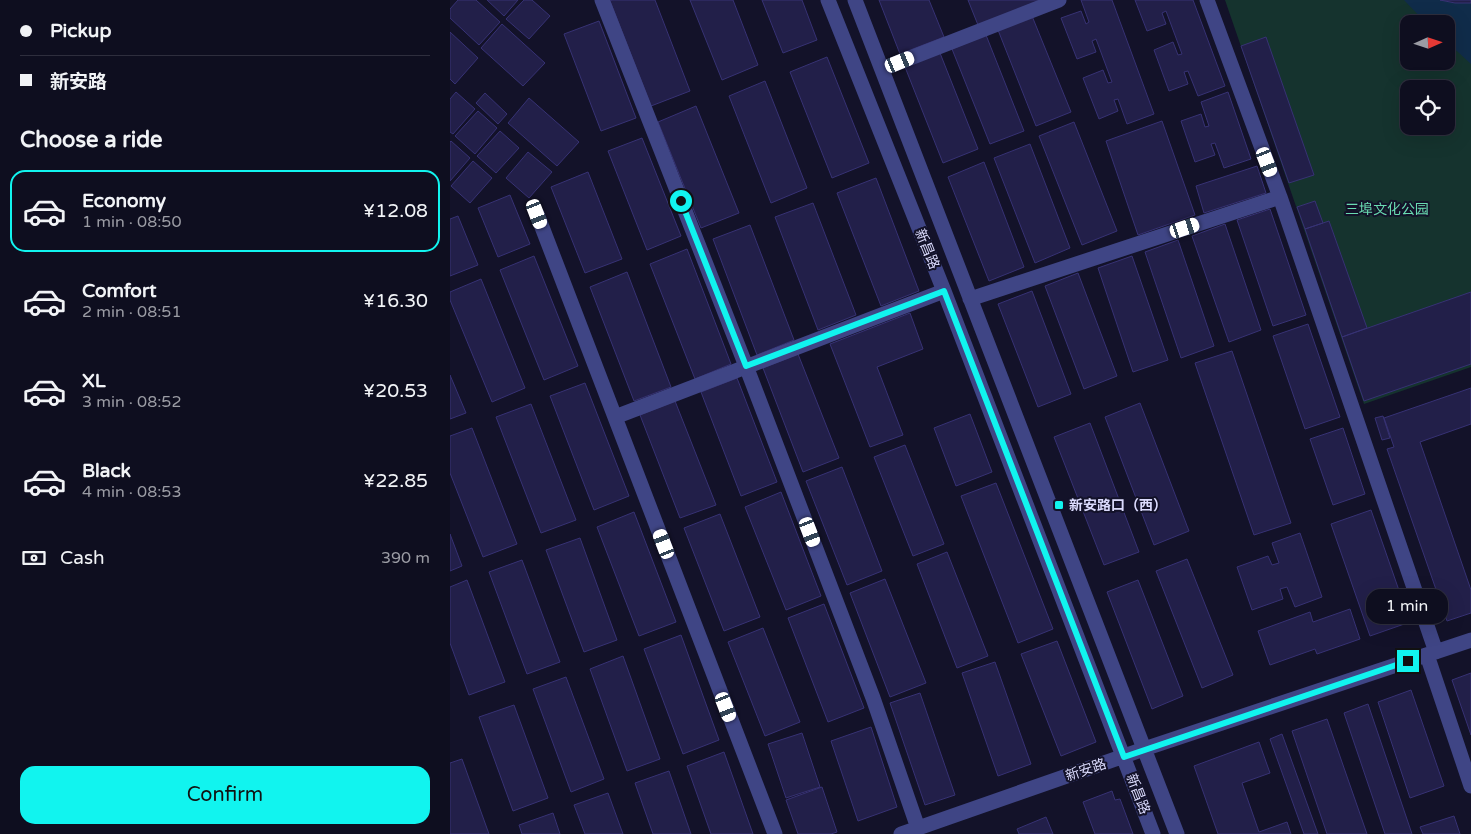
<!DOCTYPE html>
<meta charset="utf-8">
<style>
:root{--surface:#0e0e1f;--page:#171728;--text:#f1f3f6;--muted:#9b9ca4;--line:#2e2e3d;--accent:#11f4ef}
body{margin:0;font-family:"Varela Round","Noto Sans SC",sans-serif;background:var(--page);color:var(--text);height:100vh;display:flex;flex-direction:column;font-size:19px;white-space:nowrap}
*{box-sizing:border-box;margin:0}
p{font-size:16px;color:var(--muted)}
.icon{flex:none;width:28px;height:28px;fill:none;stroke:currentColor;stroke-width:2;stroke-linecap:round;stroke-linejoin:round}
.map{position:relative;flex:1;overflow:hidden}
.details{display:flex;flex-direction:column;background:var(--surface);width:450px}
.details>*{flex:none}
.banner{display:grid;align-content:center;height:110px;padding:0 20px;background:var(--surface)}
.needle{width:32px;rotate:87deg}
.fabs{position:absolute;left:950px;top:15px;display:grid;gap:10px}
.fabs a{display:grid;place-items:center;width:55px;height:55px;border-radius:10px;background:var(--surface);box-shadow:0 5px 20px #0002,0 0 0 1px var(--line);font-size:25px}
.end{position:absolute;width:22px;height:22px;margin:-11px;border:6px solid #11f4ef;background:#111;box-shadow:0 0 0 2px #111}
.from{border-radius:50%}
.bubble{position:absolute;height:35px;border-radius:15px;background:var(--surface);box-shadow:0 5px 20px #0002,0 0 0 1px var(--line);font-size:16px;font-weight:600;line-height:35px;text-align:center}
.car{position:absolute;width:15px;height:30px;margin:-15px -8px;border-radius:6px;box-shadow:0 0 4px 1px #0007;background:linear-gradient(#fff 24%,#345 0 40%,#fff 0 76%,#345 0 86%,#fff 0)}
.banner b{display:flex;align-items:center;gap:18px;height:48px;font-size:19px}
.banner b+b{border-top:1px solid var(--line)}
.banner i{width:12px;height:12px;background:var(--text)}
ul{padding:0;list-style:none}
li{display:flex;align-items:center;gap:15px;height:82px;margin:0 10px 8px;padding:0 10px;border:2px solid transparent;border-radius:15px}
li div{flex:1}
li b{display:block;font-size:19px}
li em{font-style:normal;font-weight:600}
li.current{border-color:var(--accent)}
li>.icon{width:45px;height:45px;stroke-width:1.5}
h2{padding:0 20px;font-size:22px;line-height:60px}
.pay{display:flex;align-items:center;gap:12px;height:55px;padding:0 20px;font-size:19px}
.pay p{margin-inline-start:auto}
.primary-button{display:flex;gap:10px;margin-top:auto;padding:10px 20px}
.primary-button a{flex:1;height:58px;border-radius:15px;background:var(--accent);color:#111;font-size:20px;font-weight:600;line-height:58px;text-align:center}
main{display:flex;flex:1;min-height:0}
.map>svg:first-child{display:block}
.green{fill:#15332e;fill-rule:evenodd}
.water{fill:#102c4a}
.building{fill:#221f49;stroke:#373274}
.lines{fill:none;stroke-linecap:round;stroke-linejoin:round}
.minor{stroke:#3f4585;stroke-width:15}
.route{stroke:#11f4ef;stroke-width:6}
.poi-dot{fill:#11f4ef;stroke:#131229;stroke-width:2}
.labels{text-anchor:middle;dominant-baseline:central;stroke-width:4;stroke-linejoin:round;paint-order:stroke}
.park-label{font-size:14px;fill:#69dbb1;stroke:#131229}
.street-label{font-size:14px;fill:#dbdbfd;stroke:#131229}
.poi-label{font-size:14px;font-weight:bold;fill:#dbdbfd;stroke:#131229;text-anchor:start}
</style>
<main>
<section class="details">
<div class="banner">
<b><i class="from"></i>Pickup</b>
<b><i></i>新安路</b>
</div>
<h2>Choose a ride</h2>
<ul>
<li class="current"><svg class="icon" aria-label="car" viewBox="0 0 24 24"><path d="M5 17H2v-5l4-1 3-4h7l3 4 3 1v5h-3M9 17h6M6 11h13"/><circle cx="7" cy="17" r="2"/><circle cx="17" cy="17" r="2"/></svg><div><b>Economy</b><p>1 min · 08:50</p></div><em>¥12.08</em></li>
<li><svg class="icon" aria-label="car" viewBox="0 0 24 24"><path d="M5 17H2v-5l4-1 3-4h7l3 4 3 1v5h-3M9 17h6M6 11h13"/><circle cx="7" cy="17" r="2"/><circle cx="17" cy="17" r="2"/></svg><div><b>Comfort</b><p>2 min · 08:51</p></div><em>¥16.30</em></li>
<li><svg class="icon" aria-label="car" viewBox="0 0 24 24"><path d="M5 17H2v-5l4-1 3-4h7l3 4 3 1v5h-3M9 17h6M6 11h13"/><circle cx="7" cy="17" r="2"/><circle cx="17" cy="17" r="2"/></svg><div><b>XL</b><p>3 min · 08:52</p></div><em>¥20.53</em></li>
<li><svg class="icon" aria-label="car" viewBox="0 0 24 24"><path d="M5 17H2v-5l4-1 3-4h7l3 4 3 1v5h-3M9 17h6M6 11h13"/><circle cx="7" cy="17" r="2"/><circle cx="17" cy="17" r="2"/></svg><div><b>Black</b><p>4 min · 08:53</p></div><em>¥22.85</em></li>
</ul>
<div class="pay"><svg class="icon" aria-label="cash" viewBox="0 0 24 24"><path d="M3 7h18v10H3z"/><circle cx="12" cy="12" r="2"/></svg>Cash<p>390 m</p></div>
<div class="primary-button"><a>Confirm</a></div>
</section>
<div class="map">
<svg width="1021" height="834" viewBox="0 0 1021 834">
<rect width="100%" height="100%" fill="#131229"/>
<path class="green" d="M775 0H1021V367L914 404ZM959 24H996V61H959ZM959 89H996V126H959Z"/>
<path class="water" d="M954 0H1021V64L996 41V24H977Z"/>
<path class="building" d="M8 0H26L50 22 29 45 0 18V9Z
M37 0H68L54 16Z
M74 0H82L100 16 79 39 56 19Z
M162 0H205L240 91 201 106 160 1Z
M240 0H283L308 65 272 80Z
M312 0H352L367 40 333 53Z
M429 0H479L494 37 450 54Z
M518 0H591L528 25Z
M631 0H662L704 114 677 124 668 99 664 100 668 111 649 119 633 78 653 70 658 83 662 82 646 39 642 41 646 52 627 59 611 18 631 11 636 24 639 22Z
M685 0H743L775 86 748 96 738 71 734 72 738 84 719 91 704 50 723 42 728 55 732 54 716 11 712 13 716 24 697 31Z
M990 0H1021V3H1005Z
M582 16 621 112 586 126 548 30Z
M149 21 186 118 151 131 114 34Z
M52 24 95 63 73 86 31 48Z
M0 32 28 58 5 84 0 79Z
M536 35 574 131 540 144 502 49Z
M816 37 864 175 839 183 791 46Z
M490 53 528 149 493 163 455 67Z
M377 57 419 163 382 178 340 72Z
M315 81 357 188 321 203 279 96Z
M6 92 25 109 3 134 0 132V99Z
M778 92 801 159 774 168 765 143 761 144 765 155 745 162 731 121 751 114 755 127 759 126 751 102Z
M35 93 57 114 48 124 26 103Z
M79 98 129 142 107 166 58 123Z
M246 106 289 213 251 228 208 122Z
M28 111 47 128 25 154 5 136Z
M712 121 745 215 688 235 656 141Z
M624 122 667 231 632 245 589 136Z
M50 131 69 148 46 173 27 156Z
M192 138 231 236 197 250 158 151Z
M1 141 20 158 0 181V142Z
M580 144 620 248 585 263 544 158Z
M78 152 102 172 79 198 56 178Z
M23 161 42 178 20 203 1 186Z
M534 162 574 267 539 281 498 177Z
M807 166 816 193 754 213 746 186Z
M138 172 172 259 135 273 101 187Z
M426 178 469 291 431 306 387 193Z
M60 195 80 244 48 257 28 208Z
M865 201 873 223 855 229 847 207Z
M363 203 406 315 368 330 325 217Z
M820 209 856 315 823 326 787 220Z
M8 216 28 265 0 276V219Z
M879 221 917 328 892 337 855 229Z
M775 224 811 330 779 342 742 236Z
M300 225 344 340 307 355 263 239Z
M728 240 764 346 731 358 695 252Z
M237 249 281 364 245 379 200 264Z
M84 256 128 366 94 380 50 270Z
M682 256 718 360 683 372 648 268Z
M177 272 221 387 184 401 140 287Z
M628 273 667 376 634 389 595 286Z
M31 279 75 388 42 402 0 300V292Z
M582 291 621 394 588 407 548 304Z
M1021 292V364L914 401 892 337Z
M460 313 473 349 427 367 453 435 420 447 380 344Z
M858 324 890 417 855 429 823 336Z
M782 351 841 523 804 535 745 363Z
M348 354 389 458 353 472 313 368Z
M0 375 16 413 0 419Z
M287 378 327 482 291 496 251 392Z
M135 383 179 496 144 510 100 396Z
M1021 388V424L970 442 1021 590V613L997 621 937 449 944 447 934 418Z
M225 401 266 505 230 518 190 415Z
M690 403 739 531 704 545 655 417Z
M81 404 126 520 91 533 46 417Z
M520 414 542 472 506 486 484 428Z
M933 416 940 438 932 440 925 418Z
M640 423 689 552 654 565 604 437Z
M22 428 67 544 33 557 0 473V436Z
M893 428 915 494 883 505 860 439Z
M455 445 494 544 463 556 424 457Z
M392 467 432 571 397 585 356 481Z
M546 483 603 629 568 643 511 496Z
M331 492 371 596 336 610 295 507Z
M921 510 960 622 920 636 881 524Z
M184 512 226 622 189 636 147 527Z
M270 514 310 617 274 631 234 528Z
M850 533 872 597 845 607 837 587 830 589 833 599 802 610 787 567 818 556 822 565 829 563 822 543Z
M0 534 12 566 0 571Z
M130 538 167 640 134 652 96 550Z
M497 552 538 656 507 668 467 564Z
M737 559 783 675 752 688 706 571Z
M72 560 110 662 77 674 39 572Z
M435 579 476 683 440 697 400 593Z
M17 580 55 682 19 695 0 643V587Z
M688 580 733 696 702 709 657 592Z
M374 604 414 708 378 722 338 618Z
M900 609 910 639 867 654 865 649 820 665 808 631 860 612 863 622Z
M313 628 350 722 315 736 278 642Z
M231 635 269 740 233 754 194 649Z
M607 641 646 742 611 756 571 654Z
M173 656 210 759 177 771 140 669Z
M545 662 581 764 548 776 512 673Z
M1021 673V735L1002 680Z
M116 677 154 779 121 792 83 689Z
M961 690 994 786 960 798 928 702Z
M470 693 505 795 475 805 440 703Z
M918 704 962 834H935L894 713Z
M64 705 98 798 63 811 29 717Z
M877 719 917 834H877L842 731Z
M421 727 447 807 408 821 381 741Z
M352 733 370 787 336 798 318 744Z
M832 734 868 834H854L820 739Z
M809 742 820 773 792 783 809 832 837 822 841 834H768L744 766Z
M274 752 303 834H261L237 766Z
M12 759 39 834H0V763Z
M219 771 241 834H203L185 783Z
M372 787 387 832 381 834H348L336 800Z
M662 791 665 800 670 799 683 834H645L633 802Z
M158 793 173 834H135L124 805Z
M103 813 110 834H72L69 825Z
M1004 816 1010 834H973L970 827Z
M596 817 603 834H569L567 829Z"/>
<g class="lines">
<path class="minor" d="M152 0 296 366 423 698 468 828
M378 0 494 291 703 834
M405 0 727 834
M757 0 830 197 986 652
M432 69 609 0
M87 214 325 834
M520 299 830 197
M165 417 494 291
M977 655 1021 786
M451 834 694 749 1021 640"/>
</g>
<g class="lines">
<path class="route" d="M231 201 296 366 494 291 674 757 958 661"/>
</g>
<rect class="poi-dot" x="604" y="500" width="10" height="10" rx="2.5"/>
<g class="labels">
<g class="park-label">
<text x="937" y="209">三埠文化公园</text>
</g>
<g class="street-label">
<text transform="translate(477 249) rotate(68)">新昌路</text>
<text transform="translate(636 770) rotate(-19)">新安路</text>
<text transform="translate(688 794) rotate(69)">新昌路</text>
</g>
<g class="poi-label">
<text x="619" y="505">新安路口（西）</text>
</g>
</g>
</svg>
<div class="fabs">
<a><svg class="needle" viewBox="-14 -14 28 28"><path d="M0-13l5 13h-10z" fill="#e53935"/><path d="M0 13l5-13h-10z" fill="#9b9ca4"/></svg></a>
<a><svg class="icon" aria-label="locate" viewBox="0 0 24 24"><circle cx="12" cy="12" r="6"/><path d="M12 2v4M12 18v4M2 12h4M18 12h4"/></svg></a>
</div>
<i class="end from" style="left:231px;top:201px"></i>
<i class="end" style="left:958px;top:661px"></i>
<div class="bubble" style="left:916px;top:589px;width:82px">1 min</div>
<i class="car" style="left:450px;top:62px;rotate:68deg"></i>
<i class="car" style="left:817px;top:162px;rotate:159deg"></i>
<i class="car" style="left:87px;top:214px;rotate:159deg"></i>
<i class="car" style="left:735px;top:228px;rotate:72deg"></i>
<i class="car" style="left:360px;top:532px;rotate:159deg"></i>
<i class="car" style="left:214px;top:544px;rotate:339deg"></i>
<i class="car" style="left:276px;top:707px;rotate:159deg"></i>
</div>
</main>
